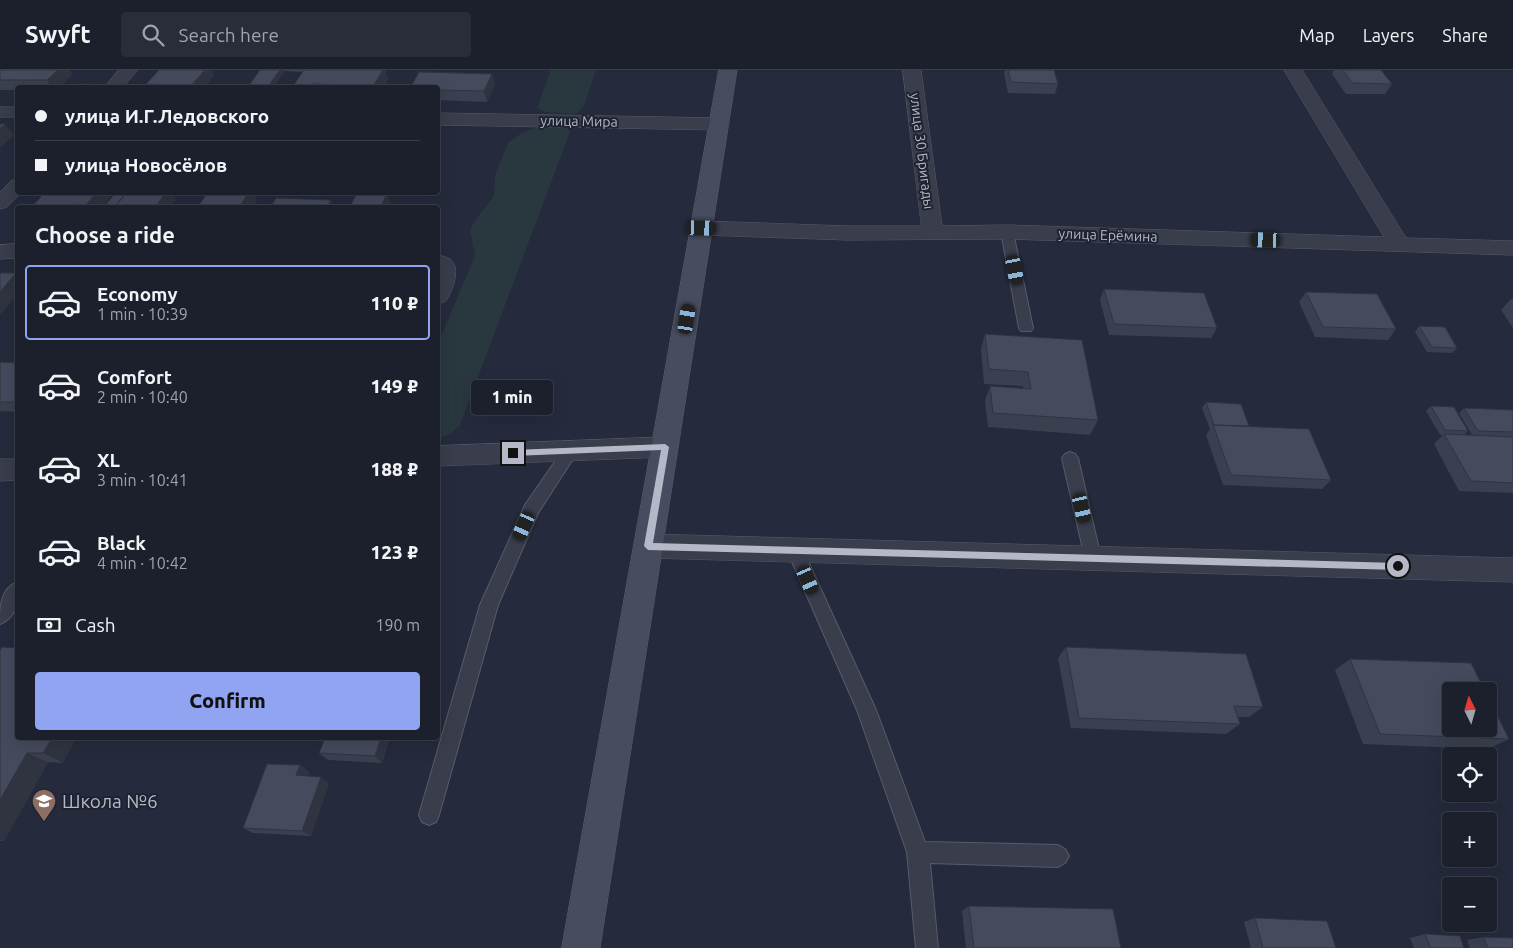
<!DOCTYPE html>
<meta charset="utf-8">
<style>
:root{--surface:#1c202d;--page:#292d39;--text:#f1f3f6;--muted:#a0a3aa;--line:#3a3e49;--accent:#90a4f1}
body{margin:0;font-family:Ubuntu,sans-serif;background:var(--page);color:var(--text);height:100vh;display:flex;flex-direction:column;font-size:19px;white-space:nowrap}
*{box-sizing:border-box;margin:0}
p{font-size:16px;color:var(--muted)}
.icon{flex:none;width:28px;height:28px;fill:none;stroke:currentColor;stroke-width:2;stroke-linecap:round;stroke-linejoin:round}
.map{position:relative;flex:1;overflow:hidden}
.details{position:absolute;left:15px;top:135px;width:425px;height:535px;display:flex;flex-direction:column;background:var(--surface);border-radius:5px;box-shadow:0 5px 20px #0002,0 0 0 1px var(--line)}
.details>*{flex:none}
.banner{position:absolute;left:15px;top:15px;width:425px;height:110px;border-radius:5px;box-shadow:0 5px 20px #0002,0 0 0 1px var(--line);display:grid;align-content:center;height:110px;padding:0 20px;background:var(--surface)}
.needle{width:32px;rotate:355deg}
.fabs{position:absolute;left:1442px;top:612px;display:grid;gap:10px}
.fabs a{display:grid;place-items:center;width:55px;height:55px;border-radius:5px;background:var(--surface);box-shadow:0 5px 20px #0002,0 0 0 1px var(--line);font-size:25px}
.end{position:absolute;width:22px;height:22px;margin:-11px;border:6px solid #b5b8c7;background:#111;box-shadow:0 0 0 2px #111}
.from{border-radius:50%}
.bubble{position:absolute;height:35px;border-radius:5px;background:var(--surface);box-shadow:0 5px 20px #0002,0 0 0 1px var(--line);font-size:16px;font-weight:800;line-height:35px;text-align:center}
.car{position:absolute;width:15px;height:30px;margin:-15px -8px;border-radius:6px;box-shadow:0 0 4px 1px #0007;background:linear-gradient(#222 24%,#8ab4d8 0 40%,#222 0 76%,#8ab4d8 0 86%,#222 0)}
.banner b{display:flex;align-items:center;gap:18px;height:48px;font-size:19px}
.banner b+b{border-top:1px solid var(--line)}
.banner i{width:12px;height:12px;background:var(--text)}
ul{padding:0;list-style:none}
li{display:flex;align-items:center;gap:15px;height:75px;margin:0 10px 8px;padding:0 10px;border:2px solid transparent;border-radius:5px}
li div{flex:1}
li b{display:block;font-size:19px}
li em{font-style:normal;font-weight:800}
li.on{border-color:var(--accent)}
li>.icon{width:45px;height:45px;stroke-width:1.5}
h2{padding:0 20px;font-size:22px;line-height:60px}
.pay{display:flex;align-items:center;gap:12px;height:55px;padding:0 20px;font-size:19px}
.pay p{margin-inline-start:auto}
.button{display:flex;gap:10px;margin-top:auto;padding:10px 20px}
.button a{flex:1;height:58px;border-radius:5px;background:var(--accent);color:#111;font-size:20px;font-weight:800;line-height:58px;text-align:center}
header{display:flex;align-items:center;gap:30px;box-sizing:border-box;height:70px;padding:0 25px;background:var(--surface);border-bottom:1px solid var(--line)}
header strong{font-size:24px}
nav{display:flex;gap:28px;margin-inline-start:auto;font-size:18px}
.search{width:350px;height:45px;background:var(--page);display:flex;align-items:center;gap:12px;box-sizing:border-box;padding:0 18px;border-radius:5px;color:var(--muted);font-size:19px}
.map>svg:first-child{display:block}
.green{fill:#28383e}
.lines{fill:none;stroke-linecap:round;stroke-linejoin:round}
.lane-casing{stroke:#575b6a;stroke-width:2}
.street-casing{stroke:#575b6a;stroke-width:1}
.secondary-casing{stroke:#575b6a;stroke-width:1}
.lane{fill:#393d4c;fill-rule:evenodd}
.street{fill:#393d4c;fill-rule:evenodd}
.secondary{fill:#474c5e;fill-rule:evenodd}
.wall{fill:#3b4050}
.shaded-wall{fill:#303441}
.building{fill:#454a5d;stroke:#303441}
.route{fill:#b5b8c7}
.labels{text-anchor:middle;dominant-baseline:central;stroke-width:4;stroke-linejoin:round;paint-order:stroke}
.far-street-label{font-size:14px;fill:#b5b8c7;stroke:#1e2231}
.near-poi-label{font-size:19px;fill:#b5b8c7;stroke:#1e2231;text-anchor:start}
</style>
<header>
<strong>Swyft</strong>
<div class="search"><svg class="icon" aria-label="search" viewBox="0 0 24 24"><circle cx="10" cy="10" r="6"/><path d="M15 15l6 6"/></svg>Search here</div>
<nav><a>Map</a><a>Layers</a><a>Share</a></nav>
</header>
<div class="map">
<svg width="1513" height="878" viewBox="0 0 1513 878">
<rect width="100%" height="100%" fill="#252b3c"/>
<path class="green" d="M551 0H596L584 36 576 44 546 42 537 38Z
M560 56 569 59 570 62 460 355 449 365 438 368V273L475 186 470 160 476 149 494 126 495 105 508 73 520 64 537 57Z"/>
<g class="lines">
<defs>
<path id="lane" d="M1007 158 1013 162 1033 258 1031 261H1021L1019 258 1001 162Z
M570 375 575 377 578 381 538 443 498 535 439 745 436 752 429 755 422 752 419 745 480 535 525 435 565 377Z
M1070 382 1075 384 1078 388 1101 488 1099 493 1093 495 1087 493 1085 488 1062 388 1065 384Z
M795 473 801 475 803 480 876 640 925 772 1058 775 1065 779 1069 786 1065 793 1058 797 930 793 938 878H916L907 782 857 640 787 480 789 475Z
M18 512C18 528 18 547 0 554 0 538 0 518 18 512Z"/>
<path id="street" d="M119 0H138L122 18H104Z
M903 0H921L942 156 1007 155 1384 167 1284 0H1302L1406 168 1513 171V185L1007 169 847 170 702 165 695 163 692 158 695 153 702 151 847 156H921Z
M0 37H18V47H0Z
M438 43 720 48 727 50 729 54 727 58 720 60 438 55Z
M18 109V122H22L7 137 0 139V122L11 111Z
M18 174V188L0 189V175Z
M438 185C442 186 447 187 450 189 462 198 452 221 446 231L438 234Z
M665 367 674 370 678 377 674 384 665 387 438 396V376Z
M0 389H18V410L0 411Z
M649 464 1513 488V512L649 488 639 484 635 476 639 468Z"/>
<path id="secondary" d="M719 0H737L600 878H562Z"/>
</defs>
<use href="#lane" class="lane-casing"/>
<use href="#street" class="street-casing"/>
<use href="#secondary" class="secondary-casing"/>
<use href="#lane" class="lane"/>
<use href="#street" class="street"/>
<use href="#secondary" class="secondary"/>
</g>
<path class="wall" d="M0 0H69L72 4 58 18H18V20H0Z
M285 0H385L388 9 383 18H294L293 16 303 2 286 1Z
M1005 0H1054L1058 14 1055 24 1008 23 1004 3Z
M1334 0H1381L1392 14 1385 24H1346L1332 4Z
M214 5 204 18H148L146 14Z
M495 14 487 32 438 30V18Z
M45 122H106L110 127 101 138H31Z
M116 122H288L286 126H262L261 123 258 126H254L257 131 252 138H175L198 136 207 124 171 123 176 130Z
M1104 219 1217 258 1211 268 1109 265 1100 230Z
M1306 222 1396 259 1388 270 1315 267 1299 232Z
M1511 229H1513V258L1501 240Z
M1419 256 1457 278 1452 283 1427 282 1415 262Z
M985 264 1098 350 1090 365 988 357 985 331 990 316 1023 318V316L984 314 981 279Z
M0 292 18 293V342L0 341Z
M1206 332 1249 356 1331 410 1322 419 1223 415 1206 365 1210 359 1202 338Z
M1431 336 1468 361 1464 365H1472L1459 343 1464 338 1513 340V423L1459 421 1434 374 1443 365H1440L1426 341Z
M1066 577 1263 637 1249 647H1237L1240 654 1226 664 1071 658 1058 588Z
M0 580 63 693 48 692 4 771H0Z
M1350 589 1509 669 1488 679 1363 674 1335 600Z
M325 668H390L382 693 328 690 319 683Z
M300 695 309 702 308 706 329 713 311 766 253 763 243 758Z
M969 836 1121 878H966L962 841Z
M1255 848 1336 878H1251L1244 852Z
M1425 864 1464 878H1414L1410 868Z
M1483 867 1513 878H1470L1467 870Z"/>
<path class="shaded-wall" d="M58 0H69L72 4 58 18H52L47 10Z
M205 0H211L214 5 204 18H192L191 16Z
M280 0H285V1L273 18H267Z
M383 0H385L388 9 383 18H372Z
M492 4 495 14 487 32 484 21Z
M5 54 14 65 0 78V59Z
M438 66 441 75 438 81Z
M97 122H106L110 127 101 138H88L86 135Z
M166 122H171L176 130 170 138H155Z
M249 122H252L257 131 252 138H239Z
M256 122H260L261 123 258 126Z
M387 124 392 134 390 138H380Z
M331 130 335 138H327Z
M16 203 18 205V224L0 245V222Z
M52 668H76L63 693 43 683Z
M381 668H390L382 693 375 686Z
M27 683 48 692 4 771 0 770V730Z
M300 695 309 702 306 712 296 705Z
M321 707 329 713 311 766 302 761Z"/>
<path class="building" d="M0 0H58L47 10H0Z
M159 0H205L191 16 146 14Z
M260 0H280L267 18H247Z
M304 0H383L372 18H349L351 15 312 14 310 17 293 16Z
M1008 0H1054L1058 14 1011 12Z
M1343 0H1381L1392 14 1352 13Z
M419 2 492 4 484 21 438 20V18H410Z
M79 14H90L87 18H75Z
M0 54H5L0 59Z
M45 122H97L86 135 73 134 70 138H31Z
M116 122H127L114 138H103Z
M127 122H166L155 138H114Z
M208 122H249L239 138H197Z
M357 123 387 124 380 138H349Z
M276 128 331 130 327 138H270Z
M176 135 198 136 197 138H175Z
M0 203H16L0 222Z
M1104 219 1204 223 1217 258 1114 254Z
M1306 222 1377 224 1396 259 1323 257Z
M1419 256 1445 257 1457 278 1432 277Z
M985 264 1082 270 1098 350 993 343 990 316 1031 319 1028 302 989 299Z
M0 292 18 293V331L17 332H0Z
M1206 332 1241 334 1249 356 1214 355Z
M1431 336 1454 337 1468 361 1445 360Z
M1464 338 1513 340V362L1478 361Z
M1213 355 1309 359 1331 410 1231 405Z
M1444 364 1513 367V413L1471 411Z
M2 577 18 578V668H52L43 683H27L0 730V580Z
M1066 577 1246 584 1263 637 1234 636 1240 654 1079 648Z
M1350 589 1471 593 1485 621H1451V659H1489V629L1509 669 1380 664Z
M325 668H381L375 686 319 683Z
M267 694 300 695 296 705 321 707 302 761 243 758Z
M969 836 1113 839 1121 878H974Z
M1255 848 1327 851 1336 878H1263Z
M1425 864 1460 866 1464 878H1431Z
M1483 867 1513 868V878H1488Z"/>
<path class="route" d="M665 374 669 377 653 473 1398 493 1403 496 1398 500 648 480 644 476 661 380 513 386 509 383 513 380Z"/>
<defs>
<symbol id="school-pin" viewBox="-11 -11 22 30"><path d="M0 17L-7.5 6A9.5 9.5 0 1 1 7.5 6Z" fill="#8d6e63" stroke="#1e2231"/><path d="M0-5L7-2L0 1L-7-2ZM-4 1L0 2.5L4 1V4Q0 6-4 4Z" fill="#fff"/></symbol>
</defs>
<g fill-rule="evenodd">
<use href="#school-pin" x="30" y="717" width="28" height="38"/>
</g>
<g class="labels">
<g class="far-street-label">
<text transform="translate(579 51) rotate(1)">улица Мира</text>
<text transform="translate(922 81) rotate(83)">улица 30 Бригады</text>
<text transform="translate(1108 165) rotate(2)">улица Ерёмина</text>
</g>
<g class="near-poi-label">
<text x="62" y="731">Школа №6</text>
</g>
</g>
</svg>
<div class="fabs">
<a><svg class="needle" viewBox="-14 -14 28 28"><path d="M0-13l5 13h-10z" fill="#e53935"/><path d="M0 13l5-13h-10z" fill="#a0a3aa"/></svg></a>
<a><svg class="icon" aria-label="locate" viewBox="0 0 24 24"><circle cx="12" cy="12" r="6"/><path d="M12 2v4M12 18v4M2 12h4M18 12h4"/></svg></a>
<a>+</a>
<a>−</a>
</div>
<i class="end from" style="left:1398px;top:496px"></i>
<i class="end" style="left:513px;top:383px"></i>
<div class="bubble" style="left:471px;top:310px;width:82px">1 min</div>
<i class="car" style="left:702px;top:158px;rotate:92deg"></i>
<i class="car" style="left:1266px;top:170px;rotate:272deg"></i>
<i class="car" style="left:1015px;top:200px;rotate:169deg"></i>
<i class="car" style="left:687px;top:249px;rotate:9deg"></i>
<i class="car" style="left:1082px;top:438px;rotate:167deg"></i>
<i class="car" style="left:524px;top:456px;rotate:204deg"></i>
<i class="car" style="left:808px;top:510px;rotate:156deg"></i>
<div class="banner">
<b><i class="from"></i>улица И.Г.Ледовского</b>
<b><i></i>улица Новосёлов</b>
</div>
<section class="details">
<h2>Choose a ride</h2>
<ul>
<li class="on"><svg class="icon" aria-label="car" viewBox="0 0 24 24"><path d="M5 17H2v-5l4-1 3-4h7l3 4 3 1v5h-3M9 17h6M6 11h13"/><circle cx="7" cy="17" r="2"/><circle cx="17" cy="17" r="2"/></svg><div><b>Economy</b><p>1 min · 10:39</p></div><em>110 ₽</em></li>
<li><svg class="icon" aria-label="car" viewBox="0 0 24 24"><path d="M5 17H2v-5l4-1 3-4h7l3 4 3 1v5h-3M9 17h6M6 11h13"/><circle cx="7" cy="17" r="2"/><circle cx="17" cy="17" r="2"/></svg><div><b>Comfort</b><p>2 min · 10:40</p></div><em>149 ₽</em></li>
<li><svg class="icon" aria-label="car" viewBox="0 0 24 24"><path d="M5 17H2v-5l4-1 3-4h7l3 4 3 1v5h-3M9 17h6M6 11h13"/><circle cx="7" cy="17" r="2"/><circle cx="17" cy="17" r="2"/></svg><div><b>XL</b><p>3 min · 10:41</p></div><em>188 ₽</em></li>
<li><svg class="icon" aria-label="car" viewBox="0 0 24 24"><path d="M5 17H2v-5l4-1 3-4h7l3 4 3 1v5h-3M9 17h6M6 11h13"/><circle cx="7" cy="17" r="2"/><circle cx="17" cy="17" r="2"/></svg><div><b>Black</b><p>4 min · 10:42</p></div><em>123 ₽</em></li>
</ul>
<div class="pay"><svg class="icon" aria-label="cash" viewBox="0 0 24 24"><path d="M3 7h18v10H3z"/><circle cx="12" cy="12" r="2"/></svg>Cash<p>190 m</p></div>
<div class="button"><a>Confirm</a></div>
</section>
</div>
